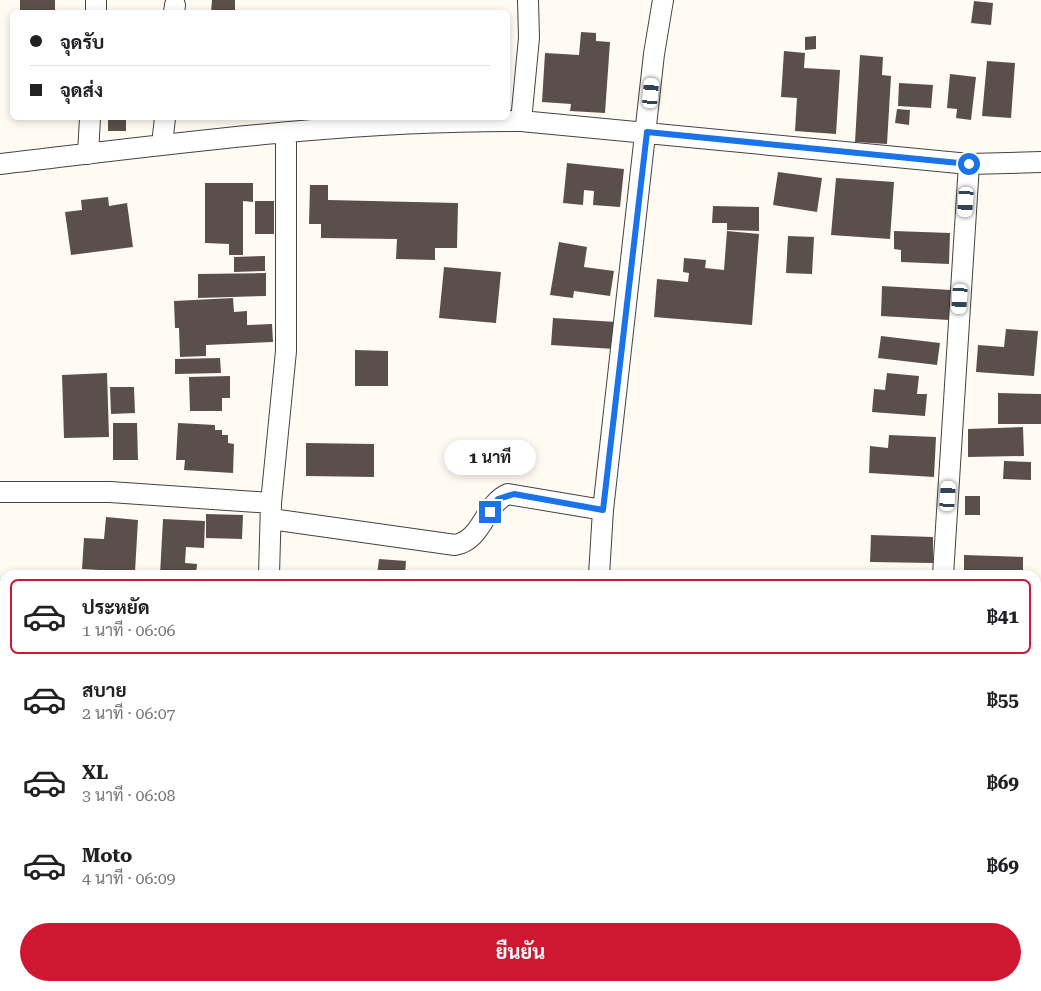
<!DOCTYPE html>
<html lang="th">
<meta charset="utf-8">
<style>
:root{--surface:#fff;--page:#f2f2f2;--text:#202124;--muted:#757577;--line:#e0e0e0;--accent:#d01732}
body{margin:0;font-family:"Roboto Serif",Sarabun,serif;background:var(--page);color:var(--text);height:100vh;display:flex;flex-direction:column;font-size:19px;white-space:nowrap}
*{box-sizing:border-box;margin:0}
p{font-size:16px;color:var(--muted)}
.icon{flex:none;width:28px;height:28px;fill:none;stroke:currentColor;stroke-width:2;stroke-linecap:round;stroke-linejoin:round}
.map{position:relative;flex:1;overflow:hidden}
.details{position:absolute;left:0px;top:570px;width:1041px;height:421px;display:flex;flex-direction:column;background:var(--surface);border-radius:15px 15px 0 0;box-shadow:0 2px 8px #0003}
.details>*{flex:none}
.top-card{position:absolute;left:10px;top:10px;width:500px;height:110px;border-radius:8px;box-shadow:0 2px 8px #0003;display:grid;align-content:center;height:110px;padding:0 20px;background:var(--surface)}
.end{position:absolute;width:22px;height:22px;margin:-11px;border:6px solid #1a73e8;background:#fff;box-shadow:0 0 0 2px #fff}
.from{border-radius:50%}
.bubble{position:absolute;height:35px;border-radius:18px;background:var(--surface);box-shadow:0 2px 8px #0003;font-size:16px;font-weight:700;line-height:35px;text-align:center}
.car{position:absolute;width:15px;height:30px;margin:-15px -8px;border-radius:6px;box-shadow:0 0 4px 1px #0007;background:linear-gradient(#fff 24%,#345 0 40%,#fff 0 76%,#345 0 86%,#fff 0)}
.top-card b{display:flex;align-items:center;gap:18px;height:48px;font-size:19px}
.top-card b+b{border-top:1px solid var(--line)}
.top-card i{width:12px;height:12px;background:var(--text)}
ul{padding:9px 0 0;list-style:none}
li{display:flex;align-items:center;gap:15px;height:75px;margin:0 10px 8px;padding:0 10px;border:2px solid transparent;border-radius:8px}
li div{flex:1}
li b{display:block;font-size:19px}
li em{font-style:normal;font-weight:700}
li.active{border-color:var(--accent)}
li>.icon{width:45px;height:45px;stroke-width:1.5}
.primary-button{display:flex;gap:10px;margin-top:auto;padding:10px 20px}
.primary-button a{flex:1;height:58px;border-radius:30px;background:var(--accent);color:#fff;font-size:20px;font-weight:700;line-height:58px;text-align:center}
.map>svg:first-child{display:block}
.building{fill:#5a4f4b}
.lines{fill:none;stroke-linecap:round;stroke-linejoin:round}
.minor-casing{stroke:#434343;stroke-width:22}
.minor{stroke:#fff;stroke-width:20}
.route{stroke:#1a73e8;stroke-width:6}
</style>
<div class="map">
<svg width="1041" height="991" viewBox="0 0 1041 991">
<rect width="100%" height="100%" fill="#fffbf3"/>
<path class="building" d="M20 0H55V12H20Z
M212 0H235V12H211Z
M974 1 993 3 991 25 971 23Z
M581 32 596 33V41L610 42 605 113 570 111 571 104 542 102 545 53 579 55Z
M816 36V49L805 50V37Z
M784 51 805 53 804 68 840 70 836 134 795 131 797 98 781 97Z
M860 55 883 57 882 75 891 76 887 144 855 142Z
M987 61 1015 63 1011 118 982 116Z
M950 74 976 77 971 120 956 118 957 109 947 108Z
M899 83 933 85 931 108 898 106Z
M897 109 910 110 909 125 895 123Z
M108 118H126V131H108Z
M567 163 624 169 620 207 593 205 594 191 584 190 583 205 563 203Z
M778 172 822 178 817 212 773 205Z
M836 178 894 182 890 239 831 235Z
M205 183H253V202L243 201V255H229V244L205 243Z
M310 185H328V200L458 203 457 248H435V260L396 259 397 239 321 238V224H309Z
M108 197 109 206 127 203 133 247 71 255 65 212 82 210 81 200Z
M255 201H274V234H255Z
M713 206 759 207V231L727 230V223H712Z
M727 231 759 234 752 325 654 317 657 279 688 282 689 273 683 272 684 258 706 260 705 268 724 270Z
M894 231 950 233 949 264 901 262V250L894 249Z
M788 236 814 237 812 274 786 273Z
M559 242 587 247 584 267 614 271 610 296 574 291 573 298 550 295Z
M265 256V271L234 272V257Z
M444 267 501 272 496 323 439 318Z
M266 273V296L198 298V274Z
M882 286 951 290 949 320 881 316Z
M233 298 234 312 247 311V325L272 324 273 342 206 345V356L180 357 179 328H175L174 301Z
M553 318 616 322 614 349 551 345Z
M1006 329 1038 331 1034 376 976 372 978 345 1004 347Z
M881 336 940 343 937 365 878 358Z
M355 350 388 351V386H355Z
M220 358 221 373 175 374V359Z
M107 373 109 437 64 438 62 375Z
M887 373 919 376 917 394H927L925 416 872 412 874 389 885 390Z
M230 376V398H222V411H190L189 377Z
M110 387H134L135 413 111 414Z
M998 393 1041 394V424H998Z
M113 423H137L138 460H113Z
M178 423 215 425V430H222V435H228V443L234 444 233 473 184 470 185 460H176Z
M1023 427 1024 456 968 457V429Z
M889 435 936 437 934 477 869 473 870 446 888 448Z
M306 443 374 444V477L306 476Z
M1004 461 1031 462V480L1003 479Z
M965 496H980V515H965Z
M206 514 243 515 242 539 206 538Z
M106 517 138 520 135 572 82 569 84 538 104 539Z
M163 519 205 521 204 548 186 547 185 563 197 564 196 575H160Z
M871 535 933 537V563L870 562Z
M964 555 1023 557V575H964Z
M379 559 406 561 405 575H377Z
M1036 810H1041V910L1036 911Z
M1041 926V962H1036V927Z
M215 986H317V991H215Z
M975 986H999L1000 991H975Z"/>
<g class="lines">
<defs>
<path id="minor" d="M96 12V0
M174 12 175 5
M521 121 529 38 528 0
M162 144 165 118
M88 154 90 118
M0 164C173 144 346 120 521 121L969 164 1041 162
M0 492H110L271 503
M271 519 455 545C483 540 484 504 508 494L603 510
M269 575 271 503 286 351V133
M599 575 603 510 654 54 663 0
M943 575 969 164
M1036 687 1041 665
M1036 787H1041
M0 915H5
M327 991V986
M663 991 664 986"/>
</defs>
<use href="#minor" class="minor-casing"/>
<use href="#minor" class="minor"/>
</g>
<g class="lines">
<path class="route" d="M490 512 498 499 514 494 603 510 647 132 969 164"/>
</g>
</svg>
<i class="end from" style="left:969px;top:164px"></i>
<i class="end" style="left:490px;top:512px"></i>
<div class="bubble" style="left:444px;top:440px;width:92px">1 นาที</div>
<i class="car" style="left:651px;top:93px;rotate:5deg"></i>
<i class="car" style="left:966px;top:202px;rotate:184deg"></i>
<i class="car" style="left:960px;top:299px;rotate:184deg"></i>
<i class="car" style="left:948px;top:496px;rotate:4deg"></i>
<div class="top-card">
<b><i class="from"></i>จุดรับ</b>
<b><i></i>จุดส่ง</b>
</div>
<section class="details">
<ul>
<li class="active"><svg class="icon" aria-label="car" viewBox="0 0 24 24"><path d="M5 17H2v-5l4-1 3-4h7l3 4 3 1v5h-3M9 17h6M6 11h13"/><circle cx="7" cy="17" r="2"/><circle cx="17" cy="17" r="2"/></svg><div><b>ประหยัด</b><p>1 นาที · 06:06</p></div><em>฿41</em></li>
<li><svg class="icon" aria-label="car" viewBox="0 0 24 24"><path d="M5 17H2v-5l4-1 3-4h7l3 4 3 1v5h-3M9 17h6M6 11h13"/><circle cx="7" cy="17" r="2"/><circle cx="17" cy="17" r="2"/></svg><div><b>สบาย</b><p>2 นาที · 06:07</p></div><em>฿55</em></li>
<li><svg class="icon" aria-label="car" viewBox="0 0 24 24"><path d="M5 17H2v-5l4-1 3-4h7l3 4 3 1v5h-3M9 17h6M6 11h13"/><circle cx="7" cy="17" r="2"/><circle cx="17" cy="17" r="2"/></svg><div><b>XL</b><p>3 นาที · 06:08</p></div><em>฿69</em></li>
<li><svg class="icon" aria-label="car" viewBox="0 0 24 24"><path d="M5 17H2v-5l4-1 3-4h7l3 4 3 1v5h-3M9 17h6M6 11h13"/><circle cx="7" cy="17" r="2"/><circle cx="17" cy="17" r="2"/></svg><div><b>Moto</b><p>4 นาที · 06:09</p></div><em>฿69</em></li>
</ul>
<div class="primary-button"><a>ยืนยัน</a></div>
</section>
</div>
